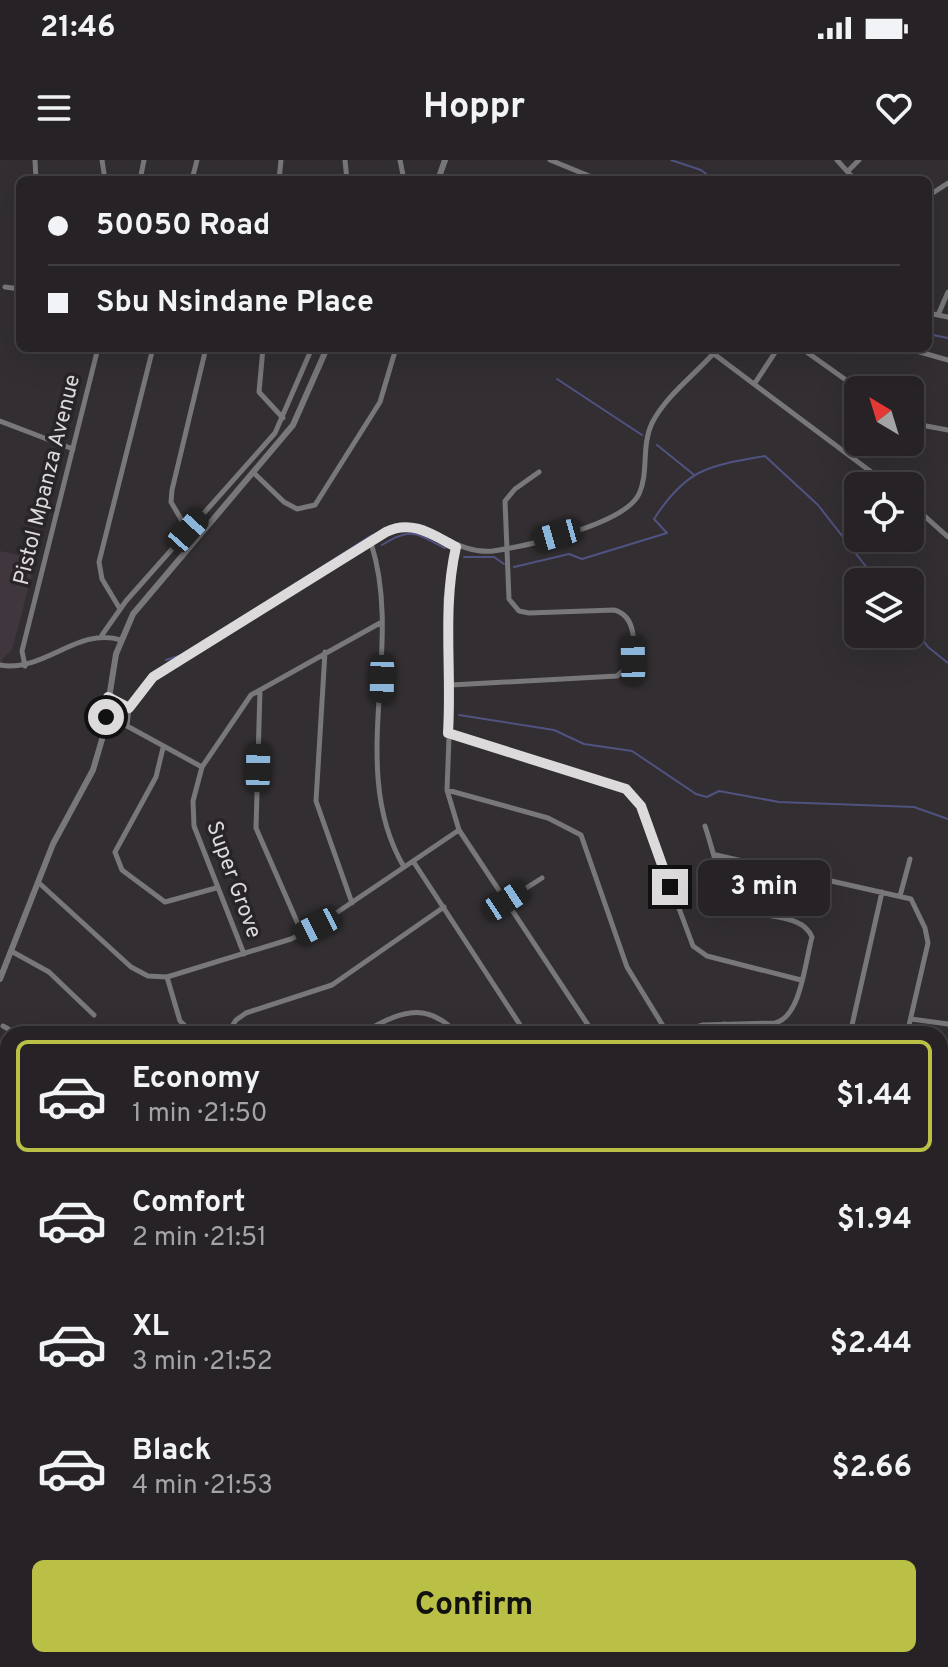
<!DOCTYPE html>
<meta charset="utf-8">
<style>
:root{--surface:#262225;--page:#2e2a2d;--text:#f1f3f6;--muted:#a4a4a7;--line:#423f42;--accent:#bac045}
body{margin:0;font-family:Overpass,sans-serif;background:var(--page);color:var(--text);height:100vh;display:flex;flex-direction:column;font-size:30px;white-space:nowrap}
*{box-sizing:border-box;margin:0}
p{font-size:26px;color:var(--muted)}
.icon{flex:none;width:44px;height:44px;fill:none;stroke:currentColor;stroke-width:2;stroke-linecap:round;stroke-linejoin:round}
.map{position:relative;flex:1;overflow:hidden}
.details{position:absolute;left:0px;top:866px;width:948px;height:642px;display:flex;flex-direction:column;background:var(--surface);border-radius:24px 24px 0 0;box-shadow:0 8px 32px #0002,0 0 0 2px var(--line)}
.details>*{flex:none}
.top-card{position:absolute;left:16px;top:16px;width:916px;height:176px;border-radius:12px;box-shadow:0 8px 32px #0002,0 0 0 2px var(--line);display:grid;align-content:center;height:176px;padding:0 32px;background:var(--surface)}
.needle{width:52px;rotate:322deg}
.tools{position:absolute;left:844px;top:216px;display:grid;gap:16px}
.tools a{display:grid;place-items:center;width:80px;height:80px;border-radius:12px;background:var(--surface);box-shadow:0 8px 32px #0002,0 0 0 2px var(--line);font-size:40px}
.end{position:absolute;width:36px;height:36px;margin:-18px;border:10px solid #dddadc;background:#111;box-shadow:0 0 0 4px #111}
.from{border-radius:50%}
.bubble{position:absolute;height:56px;border-radius:12px;background:var(--surface);box-shadow:0 8px 32px #0002,0 0 0 2px var(--line);font-size:26px;font-weight:700;line-height:56px;text-align:center}
.car{position:absolute;width:24px;height:48px;margin:-24px -12px;border-radius:10px;box-shadow:0 0 6px 2px #0007;background:linear-gradient(#222 24%,#8ab4d8 0 40%,#222 0 76%,#8ab4d8 0 86%,#222 0)}
.top-card b{display:flex;align-items:center;gap:28px;height:76px;font-size:30px}
.top-card b+b{border-top:2px solid var(--line)}
.top-card i{width:20px;height:20px;background:var(--text)}
ul{padding:14px 0 0;list-style:none}
li{display:flex;align-items:center;gap:24px;height:112px;margin:0 16px 12px;padding:0 16px;border:4px solid transparent;border-radius:12px}
li div{flex:1}
li b{display:block;font-size:30px}
li em{font-style:normal;font-weight:700}
li.active{border-color:var(--accent)}
li>.icon{width:72px;height:72px;stroke-width:1.5}
.action{display:flex;gap:16px;margin-top:auto;padding:16px 32px}
.action a{flex:1;height:92px;border-radius:12px;background:var(--accent);color:#111;font-size:32px;font-weight:700;line-height:92px;text-align:center}
.status{display:flex;justify-content:space-between;align-items:center;height:56px;padding:0 40px;background:var(--surface);direction:ltr}
.status svg{height:22px;fill:currentColor}
header{display:flex;justify-content:space-between;align-items:center;height:104px;padding:0 32px;background:var(--surface);font-size:36px;font-weight:700}
.map>svg:first-child{display:block}
.built{fill:#40373e}
.lines{fill:none;stroke-linecap:round;stroke-linejoin:round}
.stream{stroke:#505382;stroke-width:2}
.minor{stroke:#787779;stroke-width:5}
.tertiary{stroke:#787779;stroke-width:6}
.secondary{stroke:#a19fa3;stroke-width:7}
.route{stroke:#dddadc;stroke-width:10}
.labels{text-anchor:middle;dominant-baseline:central;stroke-width:7;stroke-linejoin:round;paint-order:stroke}
.street-label{font-size:22px;fill:#dddadc;stroke:#282427}
</style>
<div class="status"><b>21:46</b><svg viewBox="0 0 49 12"><path d="M0 12V9h3v3zM5 12V6h3v6zM10 12V3h3v9zM15 12V0h3v12zM26 1h20v11H26zM47 4h2v5h-2z"/></svg></div>
<header><svg class="icon" aria-label="menu" viewBox="0 0 24 24"><path d="M4 6h16M4 12h16M4 18h16"/></svg>Hoppr<svg class="icon" aria-label="heart" viewBox="0 0 24 24"><path d="M12 20l-8-8c-3-5 5-10 8-4 3-6 11-1 8 4z"/></svg></header>
<div class="map">
<svg width="948" height="1507" viewBox="0 0 948 1507">
<rect width="100%" height="100%" fill="#322e31"/>
<path class="built" d="M0 391 36 399 12 490 3 498 0 511Z"/>
<g class="lines">
<path class="stream" d="M671 0 701 10 714 20
M928 174 948 178
M557 219 642 275
M657 285 693 314
M382 385C412 366 416 374 445 388
M464 397H494L504 404
M514 407 569 394 582 399 667 373 654 359C687 308 708 306 765 296L818 345 878 422
M910 463 928 487 948 503
M189 492 372 375
M166 500 185 494
M459 555 554 570 584 584 632 591 696 634 707 637 719 631 779 642 914 647 948 659
M940 1370 948 1376
M0 1441 8 1456
M41 1500 43 1507
M496 1507 500 1500"/>
<path class="minor" d="M35 0 36 20
M102 0 105 20
M345 0 347 20
M400 0 404 20
M550 0 599 20
M837 0 855 20
M848 11 859 0
M279 17 288 20
M140 20 144 0
M192 20 197 0
M279 20 281 0
M928 36 948 23
M5 127 20 129
M928 153 948 157
M938 155 948 132
M263 188 259 232 283 258
M706 188 890 326
M801 188 860 230
M906 188 948 200
M755 223 778 188
M0 261 73 289
M910 263 948 270
M254 313 284 342 297 349 315 345 380 242 396 188
M910 343 948 377
M188 371 171 342 172 330 206 188
M371 383C405 488 346 609 404 707
M456 387 446 439 451 525 447 630 459 670 594 874
M120 449 102 419 99 402 153 188
M102 475 126 441 275 273 312 188
M325 492 316 641 352 743
M0 505C44 513 78 466 121 480
M25 506 22 491 98 188
M451 525 617 516 631 504C635 485 637 456 614 450L529 453 519 451 509 439 505 341 515 329 539 312
M260 530 256 668 302 773
M109 537 129 548
M448 573 626 629 641 646 693 786 707 796 801 820
M163 588 156 617 115 692 122 710 165 742 216 728
M202 607 127 566 129 548 148 521 394 368C427 359 455 395 493 391 526 386 624 365 639 334 649 313 641 286 652 263 666 236 693 216 713 194
M447 630 548 658 581 675 627 807 668 874
M716 695 911 739 925 768 928 783 907 874
M413 701 526 874
M38 722 131 807 148 816 167 817 291 779 317 766 459 670
M900 736 910 699
M506 741 542 718
M11 791 49 812 94 855
M244 794 194 666 193 641 202 607 251 535 380 463
M167 817 180 861 194 874
M911 859 948 864
M724 864 729 874
M3 866 17 874
M227 874 236 860 246 853 332 825 444 747
M361 874C395 854 426 838 457 874
M673 874 703 865 775 863C801 857 805 802 812 777 800 749 755 763 735 742 719 724 713 689 705 666
M850 874 882 732
M940 956 948 938
M0 1081 6 1035
M0 1088 8 1089
M940 1210 942 1213
M0 1306 8 1310
M0 1365 8 1368
M942 1445V1429L948 1423
M270 1500 277 1507
M340 1507 345 1500
M411 1507 418 1500"/>
<path class="tertiary" d="M438 20 445 0
M0 819 53 684 93 610 103 576 116 494 133 454 293 265 327 188"/>
<path class="secondary" d="M940 1115 948 1109
M534 1507 537 1500"/>
</g>
<g class="lines">
<path class="route" d="M106 557 108 537 129 548 153 517 386 372C412 359 433 375 456 387 442 448 452 510 448 573L626 629 641 646 670 727"/>
</g>
<g class="labels">
<g class="street-label">
<text transform="translate(48 320) rotate(-76)">Pistol Mpanza Avenue</text>
<text transform="translate(233 720) rotate(70)">Super Grove</text>
</g>
</g>
</svg>
<div class="tools">
<a><svg class="needle" viewBox="-14 -14 28 28"><path d="M0-13l5 13h-10z" fill="#e53935"/><path d="M0 13l5-13h-10z" fill="#a4a4a7"/></svg></a>
<a><svg class="icon" aria-label="locate" viewBox="0 0 24 24"><circle cx="12" cy="12" r="6"/><path d="M12 2v4M12 18v4M2 12h4M18 12h4"/></svg></a>
<a><svg class="icon" aria-label="layers" viewBox="0 0 24 24"><path d="M12 4l9 5-9 5-9-5zM3 14l9 5 9-5"/></svg></a>
</div>
<i class="end from" style="left:106px;top:557px"></i>
<i class="end" style="left:670px;top:727px"></i>
<div class="bubble" style="left:698px;top:700px;width:132px">3 min</div>
<i class="car" style="left:188px;top:371px;rotate:42deg"></i>
<i class="car" style="left:557px;top:375px;rotate:254deg"></i>
<i class="car" style="left:633px;top:500px;rotate:359deg"></i>
<i class="car" style="left:382px;top:519px;rotate:181deg"></i>
<i class="car" style="left:258px;top:608px;rotate:1deg"></i>
<i class="car" style="left:506px;top:741px;rotate:57deg"></i>
<i class="car" style="left:317px;top:766px;rotate:243deg"></i>
<div class="top-card">
<b><i class="from"></i>50050 Road</b>
<b><i></i>Sbu Nsindane Place</b>
</div>
<section class="details">
<ul>
<li class="active"><svg class="icon" aria-label="car" viewBox="0 0 24 24"><path d="M5 17H2v-5l4-1 3-4h7l3 4 3 1v5h-3M9 17h6M6 11h13"/><circle cx="7" cy="17" r="2"/><circle cx="17" cy="17" r="2"/></svg><div><b>Economy</b><p>1 min · 21:50</p></div><em>$1.44</em></li>
<li><svg class="icon" aria-label="car" viewBox="0 0 24 24"><path d="M5 17H2v-5l4-1 3-4h7l3 4 3 1v5h-3M9 17h6M6 11h13"/><circle cx="7" cy="17" r="2"/><circle cx="17" cy="17" r="2"/></svg><div><b>Comfort</b><p>2 min · 21:51</p></div><em>$1.94</em></li>
<li><svg class="icon" aria-label="car" viewBox="0 0 24 24"><path d="M5 17H2v-5l4-1 3-4h7l3 4 3 1v5h-3M9 17h6M6 11h13"/><circle cx="7" cy="17" r="2"/><circle cx="17" cy="17" r="2"/></svg><div><b>XL</b><p>3 min · 21:52</p></div><em>$2.44</em></li>
<li><svg class="icon" aria-label="car" viewBox="0 0 24 24"><path d="M5 17H2v-5l4-1 3-4h7l3 4 3 1v5h-3M9 17h6M6 11h13"/><circle cx="7" cy="17" r="2"/><circle cx="17" cy="17" r="2"/></svg><div><b>Black</b><p>4 min · 21:53</p></div><em>$2.66</em></li>
</ul>
<div class="action"><a>Confirm</a></div>
</section>
</div>
